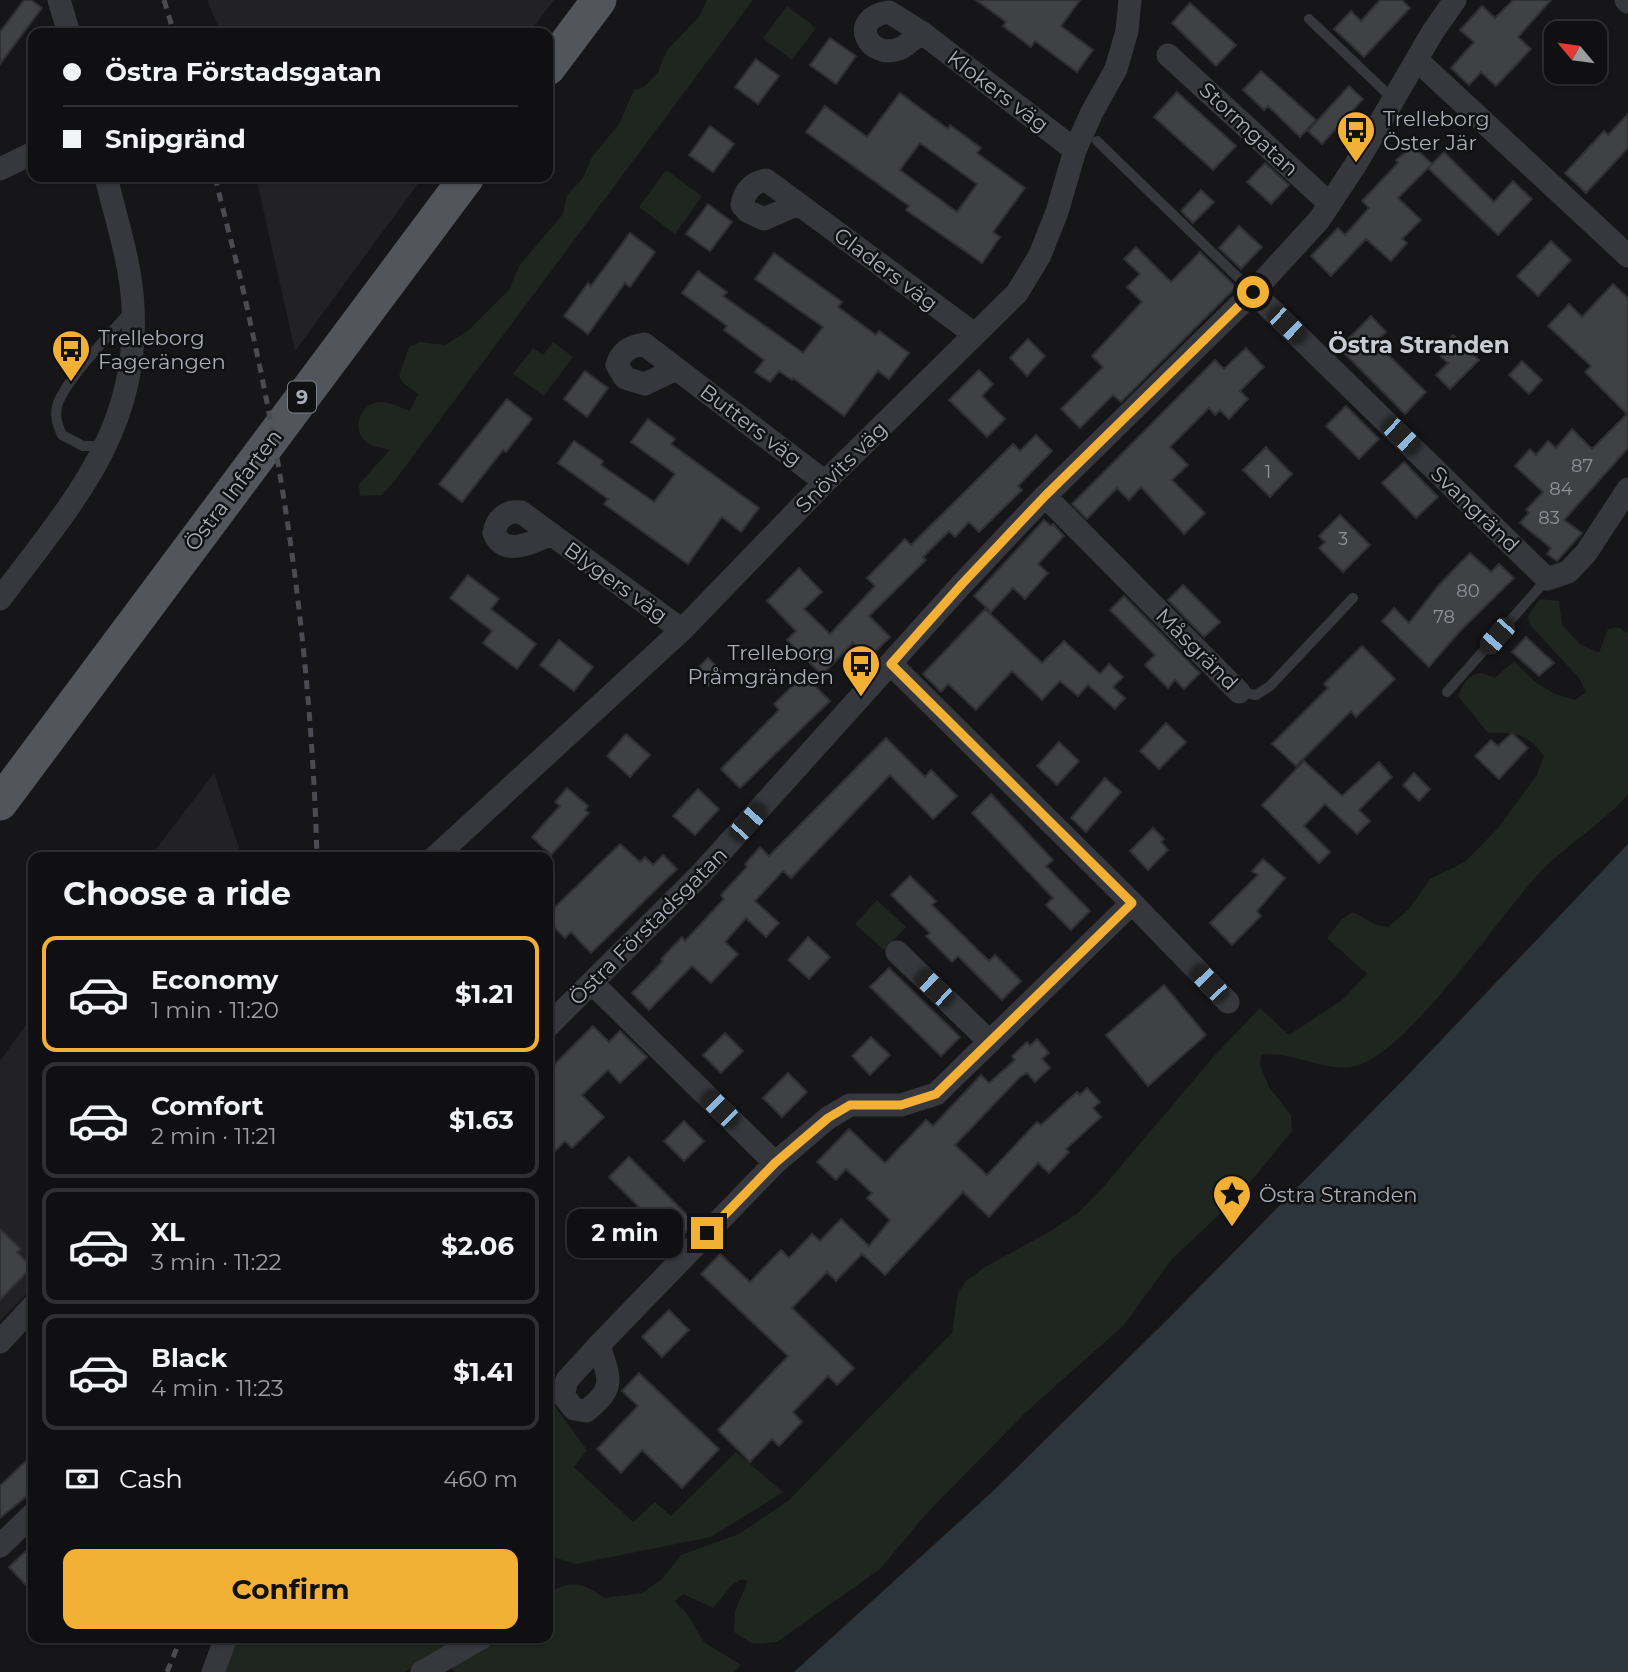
<!DOCTYPE html>
<meta charset="utf-8">
<style>
:root{--surface:#101012;--page:#1e1e20;--text:#f1f3f6;--muted:#9c9d9f;--line:#303032;--accent:#f2b134}
body{margin:0;font-family:Montserrat,sans-serif;background:var(--page);color:var(--text);height:100vh;display:flex;flex-direction:column;font-size:26px;white-space:nowrap}
*{box-sizing:border-box;margin:0}
p{font-size:23px;color:var(--muted)}
.icon{flex:none;width:38px;height:38px;fill:none;stroke:currentColor;stroke-width:2;stroke-linecap:round;stroke-linejoin:round}
.map{position:relative;flex:1;overflow:hidden}
.sheet{position:absolute;left:28px;top:852px;width:525px;height:791px;display:flex;flex-direction:column;background:var(--surface);border-radius:14px;box-shadow:0 2px 5px #0004,0 0 0 2px var(--line)}
.sheet>*{flex:none}
.top-card{position:absolute;left:28px;top:28px;width:525px;height:154px;border-radius:14px;box-shadow:0 2px 5px #0004,0 0 0 2px var(--line);display:grid;align-content:center;height:154px;padding:0 35px;background:var(--surface)}
.needle{width:46px;rotate:299deg}
.controls{position:absolute;left:1544px;top:21px;display:grid;gap:14px}
.controls a{display:grid;place-items:center;width:63px;height:63px;border-radius:14px;background:var(--surface);box-shadow:0 2px 5px #0004,0 0 0 2px var(--line);font-size:35px}
.end{position:absolute;width:32px;height:32px;margin:-16px;border:9px solid #f2b134;background:#111;box-shadow:0 0 0 4px #111}
.from{border-radius:50%}
.bubble{position:absolute;height:49px;border-radius:14px;background:var(--surface);box-shadow:0 2px 5px #0004,0 0 0 2px var(--line);font-size:23px;font-weight:700;line-height:49px;text-align:center}
.car{position:absolute;width:21px;height:42px;margin:-21px -10px;border-radius:9px;box-shadow:0 0 5px 2px #0007;background:linear-gradient(#222 24%,#8ab4d8 0 40%,#222 0 76%,#8ab4d8 0 86%,#222 0)}
.top-card b{display:flex;align-items:center;gap:24px;height:66px;font-size:26px}
.top-card b+b{border-top:2px solid var(--line)}
.top-card i{width:18px;height:18px;background:var(--text)}
ul{padding:0;list-style:none}
li{display:flex;align-items:center;gap:21px;height:116px;margin:0 14px 10px;padding:0 21px;border:4px solid var(--line);border-radius:14px}
li div{flex:1}
li b{display:block;font-size:26px}
li em{font-style:normal;font-weight:700}
li.selected{border-color:var(--accent)}
li>.icon{width:63px;height:63px;stroke-width:1.5}
h2{padding:0 35px;font-size:32px;line-height:84px}
.pay{display:flex;align-items:center;gap:18px;height:77px;padding:0 35px;font-size:26px}
.pay p{margin-inline-start:auto}
.cta{display:flex;gap:14px;margin-top:auto;padding:14px 35px}
.cta a{flex:1;height:80px;border-radius:14px;background:var(--accent);color:#111;font-size:28px;font-weight:700;line-height:80px;text-align:center}
.map>svg:first-child{display:block}
.built{fill:#222225}
.green{fill:#1e261f}
.water{fill:#2c353c}
.building{fill:#404145;stroke:#303034;stroke-width:2;fill-rule:evenodd}
.lines{fill:none;stroke-linecap:round;stroke-linejoin:round}
.lane{stroke:#37383d;stroke-width:10}
.street{stroke:#37383d;stroke-width:23}
.primary{stroke:#53555c;stroke-width:35}
.rail{stroke:#4a4c52;stroke-width:5;stroke-dasharray:9 7;stroke-linecap:butt}
.route{stroke:#f2b134;stroke-width:9}
.labels{text-anchor:middle;dominant-baseline:central;stroke-width:5;stroke-linejoin:round;paint-order:stroke}
.number-label{font-size:18px;fill:#8e929b}
.shield{fill:#111113;stroke:#7b7e86;stroke-width:2}
.shield-label{font-size:19px;font-weight:bold;fill:#a8adb8}
.street-label{font-size:21px;fill:#a8adb8;stroke:#111113}
.poi-label{font-size:21px;fill:#a8adb8;stroke:#111113;text-anchor:start}
.neighbourhood-label{font-size:23px;font-weight:bold;fill:#c9ccd4;stroke:#111113}
</style>
<div class="map">
<svg width="1628" height="1672" viewBox="0 0 1628 1672">
<rect width="100%" height="100%" fill="#161618"/>
<path class="built" d="M207 0H554L529 33H221Z
M256 177H423L295 351Z
M214 773 242 857H150Z
M33 1015V1287L0 1321V1061Z"/>
<path class="green" d="M707 0H753L396 479 382 495 360 496 359 484 390 450C382 447 372 448 365 441 350 426 363 400 383 402 392 403 401 408 410 411L418 394 403 383 399 376 409 347 420 342 445 345 470 329 509 290 519 266 563 214 567 195 583 178 592 157 619 124 634 90 644 87 658 72 667 50 699 17Z
M787 6 816 28 792 60 763 38Z
M666 170 702 196 675 234 639 207Z
M553 342 573 357 544 396 513 374 533 348 543 355Z
M1540 599 1559 601 1562 625 1580 644 1599 653 1608 629 1618 627 1628 633V795C1602 824 1567 844 1540 872 1499 917 1408 1053 1355 1066 1323 1073 1292 1050 1261 1055L1260 1065 1269 1087 1291 1115 1292 1131 1238 1197 1173 1258 1123 1326 1025 1413 927 1513 880 1569 777 1642 753 1644 734 1632 735 1611 748 1581 742 1579 732 1585 713 1608 683 1594 675 1601 686 1613 704 1642 741 1665 734 1672H455L447 1664 491 1638H548V1595C569 1578 584 1583 604 1598L642 1593 662 1579 681 1555 739 1534 789 1500 952 1333 958 1293 966 1281 985 1267 1049 1232 1078 1213 1105 1185 1215 1055 1260 1008 1289 1035 1342 1000 1367 974 1327 938 1341 920 1353 912 1377 925 1388 927 1409 909 1430 879 1465 862 1498 828 1537 775 1544 756C1526 732 1516 733 1488 733L1458 696C1467 676 1475 667 1495 678L1514 661C1535 683 1545 692 1575 700L1586 692 1579 678 1531 626 1528 616Z
M877 900 906 927 884 950 855 924Z
M548 1397 587 1450 574 1467 633 1522 655 1502 671 1516 736 1452 783 1492 711 1537 576 1564 550 1556 548 1554Z
M233 1638H466L404 1672H218Z"/>
<path class="water" d="M1628 844V1672H794L992 1492 1169 1318 1407 1076Z"/>
<path class="building" d="M24 0H31L42 8 0 64V32Z
M976 0H1080L1061 26 1093 50 1077 72 1035 41 1031 47 1003 26 1006 22Z
M1380 0H1402L1410 8 1364 57 1334 29 1351 11 1361 21Z
M1513 0H1551L1518 37 1531 49 1496 86 1481 72 1469 85 1451 68 1474 42 1460 30 1482 6 1495 18Z
M1190 3 1236 45 1216 66 1172 23Z
M830 38 856 56 836 84 810 65Z
M756 59 779 76 758 104 735 87Z
M1261 71 1316 120 1300 137 1268 106 1264 110 1243 90Z
M1349 86 1363 99 1322 144 1308 131Z
M1177 92 1236 146 1213 170 1154 117Z
M900 93 948 129 950 125 981 148 977 153 1025 188 993 232 1000 237 982 263 906 210 909 206 806 132 825 106 867 137ZM920 143 977 184 957 212 900 170Z
M1628 114V148L1586 193 1565 173 1604 131 1608 135Z
M710 126 734 144 713 172 689 155Z
M1413 146 1432 164 1398 198 1421 220 1402 239 1407 243 1391 261 1366 239 1331 276 1311 256 1338 228 1345 235 1369 208 1362 201 1398 163 1396 160Z
M1444 152 1494 202 1513 181 1532 199 1498 235 1428 168Z
M1265 163 1289 185 1271 204 1247 182Z
M1201 190 1214 202 1193 223 1181 211Z
M708 204 732 222 710 251 686 234Z
M1239 226 1262 247 1241 269 1219 248Z
M630 233 655 252 630 287 625 283 588 334 564 316 588 283 591 286Z
M1551 241 1571 260 1538 296 1517 276Z
M1136 247 1171 282 1200 252 1236 287 1121 402 1113 395 1080 428 1061 409 1103 367 1092 356 1142 302 1127 287 1140 274 1124 259Z
M774 253 842 302 838 307 876 335 879 331 909 353 889 379 878 371 844 416 793 378 792 380 779 371 770 382 755 372 764 360 724 330 727 326 682 293 698 271 727 292 723 296 803 353 823 327 755 279Z
M1613 284 1628 298V448L1564 520 1582 533 1557 561 1547 554 1551 548 1520 523 1529 513 1526 510 1543 492 1515 466 1530 449 1536 455 1548 441 1556 448 1572 429 1592 449 1627 414 1585 372 1591 366 1548 326 1569 304 1582 317Z
M1371 316 1386 332 1375 342 1426 392 1405 414 1339 348Z
M1453 335 1479 360 1450 389 1436 375 1448 363 1437 353Z
M1028 339 1045 356 1027 376 1010 358Z
M1246 348 1264 367 1240 391 1248 399 1229 419 1220 410 1215 415 1209 408 1170 447 1188 465 1172 480 1205 513 1184 534 1141 487 1129 500 1117 488 1087 519 1072 504 1215 360 1224 369Z
M1522 361 1542 380 1529 394 1509 375Z
M979 370 993 384 982 396 1005 419 987 437 949 400Z
M585 371 608 388 587 417 564 399Z
M507 399 532 419 506 452 503 450 462 502 439 484Z
M1346 406 1379 439 1359 459 1326 426Z
M648 419 675 439 671 444 759 508 741 532 722 517 688 564 604 504 608 499 558 463 574 441 603 461 601 465 654 502 675 474 631 442Z
M1036 435 1052 451 1018 486 1022 490 979 532 969 522 955 537 949 531 923 557 926 560 869 616 890 637 869 658 853 643 822 675 787 640 796 631 767 601 799 568 822 592 804 609 830 634 875 586 867 578 905 539 911 545 1013 444 1020 451Z
M1266 447 1292 474 1270 497 1243 470Z
M1404 462 1438 497 1416 518 1382 483Z
M1340 515 1370 545 1343 572 1319 548 1325 542 1319 536Z
M1044 520 1051 526 1053 524 1064 536 1038 564 1048 573 1025 599 1013 588 991 612 974 596Z
M1470 553 1491 572 1499 564 1514 578 1460 631 1429 667 1382 621 1394 608 1409 623 1438 586Z
M468 575 499 599 491 609 536 644 517 669 483 643 492 631 450 598Z
M1183 585 1220 622 1204 637 1168 600Z
M1124 596 1200 673 1184 689 1175 680 1168 688 1145 665 1155 655 1110 610Z
M985 609 1042 663 1064 641 1100 674 1109 664 1123 677 1113 687 1125 698 1115 709 1088 685 1078 696 1060 681 1042 700 1012 671 976 710 948 684 941 692 923 674Z
M1526 637 1554 663 1539 676 1512 652Z
M559 640 593 667 574 691 540 665Z
M1362 646 1395 679 1356 717 1351 711 1296 766 1272 744 1328 688 1324 684Z
M708 658 722 672 708 686 694 672Z
M804 675 830 701 740 788 721 769 779 710 774 704Z
M1166 723 1186 742 1159 769 1140 751Z
M1512 733 1528 748 1499 779 1475 756 1491 740 1498 746Z
M626 734 650 755 630 777 607 756Z
M886 738 925 777 931 770 957 796 933 819 890 775 791 878 783 871 755 901 779 923 766 937 746 918 725 942 738 954 711 983 692 966 649 1010 632 993 663 961 661 959 682 937 685 941 724 899 721 895 747 867 745 864 760 847 769 856Z
M1059 742 1079 761 1057 785 1037 766Z
M1304 761 1342 796 1379 762 1392 777 1359 810 1370 821 1357 834 1325 804 1304 826 1330 852 1319 863 1262 805Z
M1414 773 1430 789 1419 801 1403 785Z
M1105 778 1121 792 1086 832 1071 818Z
M567 788 588 806 585 810 589 813 551 855 532 837 560 806 555 802Z
M698 789 719 809 695 835 673 816Z
M991 794 1053 860 1046 866 1090 911 1071 930 1046 905 1053 898 972 813Z
M1153 828 1164 839 1161 842 1168 850 1148 870 1130 851Z
M620 844 640 862 645 857 653 865 663 855 677 869 591 953 571 932 565 938 548 921V914Z
M1263 859 1285 878 1257 911 1261 916 1232 945 1210 923 1258 875 1252 871Z
M910 876 936 901 932 905 989 961 995 955 1021 981 1002 1000 958 956 952 962 926 936 930 933 891 895Z
M808 937 830 957 809 979 788 960Z
M889 968 960 1037 941 1056 870 987Z
M1164 985 1206 1035 1148 1086 1106 1035Z
M593 1026 609 1042 620 1031 647 1057 620 1083 608 1070 582 1095 604 1117 572 1148 565 1141 548 1158V1071Z
M725 1033 743 1051 721 1073 703 1055Z
M871 1037 890 1055 870 1075 852 1056Z
M1037 1039 1049 1053 1042 1059 1050 1068 1035 1082 1027 1073 1020 1077 955 1145 987 1175 1037 1122 1041 1125 1077 1092 1080 1095 1087 1088 1100 1102 1093 1108 1101 1117 1066 1149 1069 1152 1049 1173 1038 1163 989 1217 963 1192 885 1275 862 1254 836 1281 827 1272 792 1308 854 1368 837 1385 828 1376 793 1412 802 1422 779 1446 772 1439 750 1462 718 1430 788 1356 701 1274 720 1254 750 1282 781 1250 789 1258 812 1234 820 1241 841 1219 869 1246 890 1220 867 1198 872 1193 846 1169 836 1180 817 1162 849 1129 885 1163 926 1120 933 1126 981 1075 989 1083 1015 1060 1012 1056 1027 1042 1030 1046Z
M788 1073 807 1092 782 1117 763 1098Z
M684 1121 704 1141 684 1161 664 1141Z
M629 1157 695 1223 675 1243 609 1177Z
M0 1229 21 1249 17 1252 32 1267 0 1300Z
M669 1310 689 1330 662 1357 642 1337Z
M639 1373 719 1449 682 1488 642 1450 621 1473 597 1449 638 1406 622 1391Z
M33 1454V1491L0 1518V1486Z
M33 1544V1593L9 1567Z"/>
<g class="lines">
<path class="lane" d="M1309 19 1394 100
M1097 141 1253 292
M104 446H83L62 435C57 424 54 415 58 403 68 377 110 335 129 312
M1239 692 1256 695 1270 686 1353 598
M1447 692 1547 579"/>
<path class="street" d="M59 0 69 33
M1626 0 1628 2
M921 32C914 38 907 46 899 49 868 60 847 18 889 12L921 32 1075 150
M1168 55 1330 204
M1418 61 1628 256
M0 169 33 153
M798 204 764 219 747 211 742 205C744 191 753 182 766 180L958 322 974 334
M1253 292 1547 579 1568 572 1586 553 1628 489
M676 369 645 384 625 378 617 365C621 351 631 346 644 344L825 482
M1045 496 1239 692
M551 534C534 542 504 558 494 533 496 519 507 510 521 512L682 630
M0 599C70 505 140 432 133 307 131 263 116 219 106 177
M891 664 1132 903 1228 1002
M434 858 682 630 825 482 1017 293 1040 255 1057 212 1075 150 1092 112 1116 69 1127 31 1130 0
M897 952 990 1042
M592 983 775 1163
M548 1026 700 875 962 584 1045 496 1253 292 1319 220 1356 164 1432 33 1455 0
M0 1342 33 1306
M599 1345C609 1378 617 1388 586 1411L574 1409 563 1395 567 1380 599 1345 775 1163 828 1118 850 1105H901L936 1094 1132 903
M0 1546 33 1514
M213 1672 226 1638
M422 1672 481 1638"/>
<path class="primary" d="M548 68 599 0
M0 803 467 177"/>
<path class="rail" d="M164 0 174 33
M215 177C227 227 241 276 251 326 290 500 312 680 317 858
M167 1672 181 1638"/>
</g>
<g class="lines">
<path class="route" d="M707 1233 775 1163 828 1118 850 1105H901L936 1094 1132 903 891 664 962 584 1045 496 1253 292"/>
</g>
<defs>
<symbol id="bus-pin" viewBox="-11 -11 22 30"><path d="M0 17L-7.5 6A9.5 9.5 0 1 1 7.5 6Z" fill="#f2b134" stroke="#111113"/><path d="M-5-6H5V4H4V6H2V4H-2V6H-4V4H-5ZM-3.5-4V0h7V-4ZM-3.5 1.2v1.5H-2V1.2ZM2 1.2v1.5H3.5V1.2Z" fill="#111"/></symbol>
<symbol id="sight-pin" viewBox="-11 -11 22 30"><path d="M0 17L-7.5 6A9.5 9.5 0 1 1 7.5 6Z" fill="#f2b134" stroke="#111113"/><path d="M0-6L1.8-2.2L6-1.7L2.9 1.2L3.7 5.4L0 3.3L-3.7 5.4L-2.9 1.2L-6-1.7L-1.8-2.2Z" fill="#111"/></symbol>
</defs>
<g fill-rule="evenodd">
<use href="#bus-pin" x="1334" y="108" width="44" height="60"/>
<use href="#bus-pin" x="49" y="327" width="44" height="60"/>
<use href="#bus-pin" x="839" y="642" width="44" height="60"/>
<use href="#sight-pin" x="1210" y="1172" width="44" height="60"/>
</g>
<g class="labels">
<g class="number-label">
<text x="1582" y="466">87</text>
<text x="1268" y="472">1</text>
<text x="1561" y="489">84</text>
<text x="1549" y="518">83</text>
<text x="1343" y="539">3</text>
<text x="1468" y="591">80</text>
<text x="1444" y="617">78</text>
</g>
<rect class="shield" x="288" y="381.5" width="28" height="31" rx="5"/>
<g class="shield-label">
<text x="302" y="397">9</text>
</g>
<g class="street-label">
<text transform="translate(998 91) rotate(37)">Klokers väg</text>
<text transform="translate(1249 129) rotate(43)">Stormgatan</text>
<text transform="translate(886 269) rotate(37)">Gladers väg</text>
<text transform="translate(751 425) rotate(37)">Butters väg</text>
<text transform="translate(841 467) rotate(-45)">Snövits väg</text>
<text transform="translate(233 490) rotate(-53)">Östra Infarten</text>
<text transform="translate(1475 509) rotate(44)">Svangränd</text>
<text transform="translate(616 582) rotate(36)">Blygers väg</text>
<text transform="translate(1197 649) rotate(45)">Måsgränd</text>
<text transform="translate(648 926) rotate(-45)">Östra Förstadsgatan</text>
</g>
<g class="poi-label">
<text x="1383" y="118">Trelleborg<tspan x="1383" dy="24">Öster Jär</tspan></text>
<text x="98" y="337">Trelleborg<tspan x="98" dy="24">Fagerängen</tspan></text>
<text x="834" y="652" text-anchor="end">Trelleborg<tspan x="834" dy="24">Pråmgränden</tspan></text>
<text x="1259" y="1194">Östra Stranden</text>
</g>
<g class="neighbourhood-label">
<text x="1419" y="345">Östra Stranden</text>
</g>
</g>
</svg>
<div class="controls">
<a><svg class="needle" viewBox="-14 -14 28 28"><path d="M0-13l5 13h-10z" fill="#e53935"/><path d="M0 13l5-13h-10z" fill="#9c9d9f"/></svg></a>
</div>
<i class="end from" style="left:1253px;top:292px"></i>
<i class="end" style="left:707px;top:1233px"></i>
<div class="bubble" style="left:567px;top:1209px;width:116px">2 min</div>
<i class="car" style="left:1287px;top:325px;rotate:134deg"></i>
<i class="car" style="left:1401px;top:436px;rotate:134deg"></i>
<i class="car" style="left:1497px;top:636px;rotate:221deg"></i>
<i class="car" style="left:748px;top:822px;rotate:42deg"></i>
<i class="car" style="left:1209px;top:983px;rotate:316deg"></i>
<i class="car" style="left:934px;top:988px;rotate:314deg"></i>
<i class="car" style="left:720px;top:1109px;rotate:315deg"></i>
<div class="top-card">
<b><i class="from"></i>Östra Förstadsgatan</b>
<b><i></i>Snipgränd</b>
</div>
<section class="sheet">
<h2>Choose a ride</h2>
<ul>
<li class="selected"><svg class="icon" aria-label="car" viewBox="0 0 24 24"><path d="M5 17H2v-5l4-1 3-4h7l3 4 3 1v5h-3M9 17h6M6 11h13"/><circle cx="7" cy="17" r="2"/><circle cx="17" cy="17" r="2"/></svg><div><b>Economy</b><p>1 min · 11:20</p></div><em>$1.21</em></li>
<li><svg class="icon" aria-label="car" viewBox="0 0 24 24"><path d="M5 17H2v-5l4-1 3-4h7l3 4 3 1v5h-3M9 17h6M6 11h13"/><circle cx="7" cy="17" r="2"/><circle cx="17" cy="17" r="2"/></svg><div><b>Comfort</b><p>2 min · 11:21</p></div><em>$1.63</em></li>
<li><svg class="icon" aria-label="car" viewBox="0 0 24 24"><path d="M5 17H2v-5l4-1 3-4h7l3 4 3 1v5h-3M9 17h6M6 11h13"/><circle cx="7" cy="17" r="2"/><circle cx="17" cy="17" r="2"/></svg><div><b>XL</b><p>3 min · 11:22</p></div><em>$2.06</em></li>
<li><svg class="icon" aria-label="car" viewBox="0 0 24 24"><path d="M5 17H2v-5l4-1 3-4h7l3 4 3 1v5h-3M9 17h6M6 11h13"/><circle cx="7" cy="17" r="2"/><circle cx="17" cy="17" r="2"/></svg><div><b>Black</b><p>4 min · 11:23</p></div><em>$1.41</em></li>
</ul>
<div class="pay"><svg class="icon" aria-label="cash" viewBox="0 0 24 24"><path d="M3 7h18v10H3z"/><circle cx="12" cy="12" r="2"/></svg>Cash<p>460 m</p></div>
<div class="cta"><a>Confirm</a></div>
</section>
</div>
